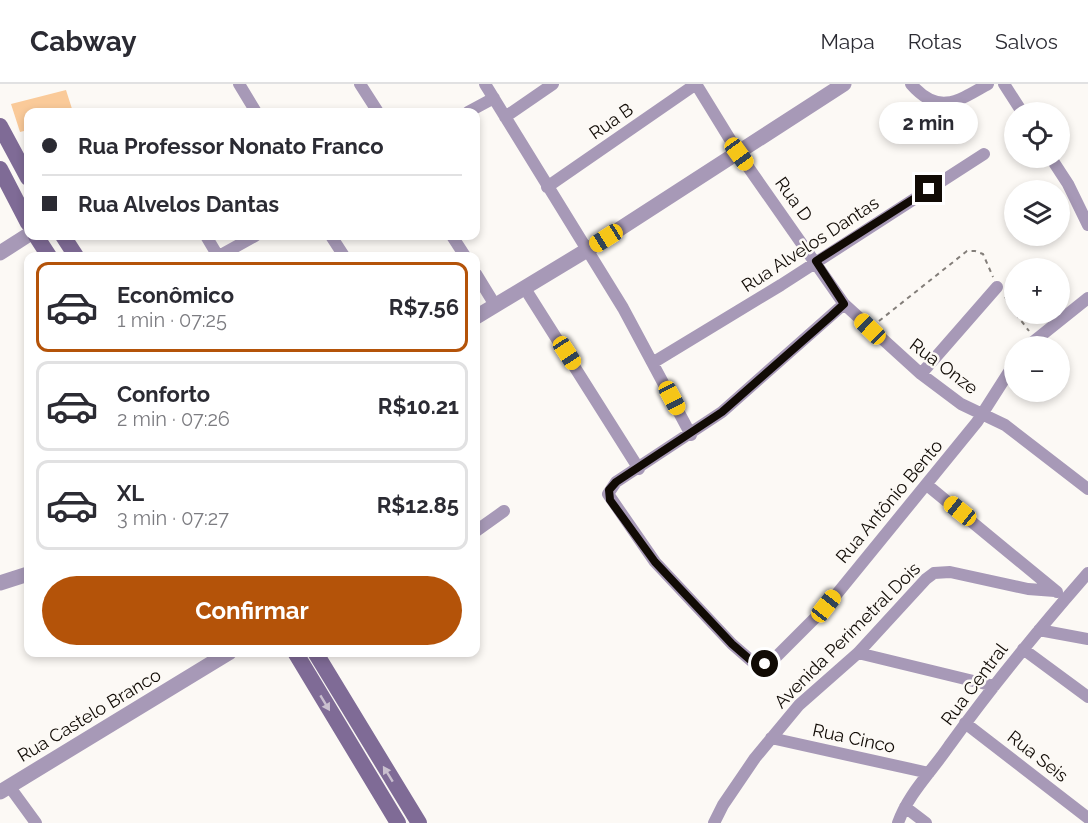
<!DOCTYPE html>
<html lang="pt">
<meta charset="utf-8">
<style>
:root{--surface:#fff;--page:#f2f2f3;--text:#2b2b33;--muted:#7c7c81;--line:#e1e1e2;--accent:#b45309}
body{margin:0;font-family:Raleway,sans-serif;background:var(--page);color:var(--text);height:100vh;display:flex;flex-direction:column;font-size:22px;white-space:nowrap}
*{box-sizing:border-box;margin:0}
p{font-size:20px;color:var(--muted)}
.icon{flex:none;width:33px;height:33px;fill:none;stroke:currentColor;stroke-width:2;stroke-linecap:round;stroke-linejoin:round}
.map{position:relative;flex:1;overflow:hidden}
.panel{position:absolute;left:24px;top:168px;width:456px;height:405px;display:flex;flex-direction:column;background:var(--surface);border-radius:12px;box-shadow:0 3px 9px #0003}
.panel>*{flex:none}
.guide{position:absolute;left:24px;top:24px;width:456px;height:132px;border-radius:12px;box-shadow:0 3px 9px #0003;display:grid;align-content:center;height:132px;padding:0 18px;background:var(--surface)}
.controls{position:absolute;left:1004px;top:18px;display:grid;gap:12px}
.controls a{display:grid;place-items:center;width:66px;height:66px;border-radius:50%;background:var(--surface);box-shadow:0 3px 9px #0003;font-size:30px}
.end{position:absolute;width:27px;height:27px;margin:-14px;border:8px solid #110b05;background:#fff;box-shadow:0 0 0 3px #fff}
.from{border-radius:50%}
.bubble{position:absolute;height:42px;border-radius:21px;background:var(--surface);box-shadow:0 3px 9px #0003;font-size:20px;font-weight:700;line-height:42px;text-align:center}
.car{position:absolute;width:18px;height:36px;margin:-18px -9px;border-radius:8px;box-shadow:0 0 4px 2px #0007;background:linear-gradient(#f5c518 24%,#345 0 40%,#f5c518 0 76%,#345 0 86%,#f5c518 0)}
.guide b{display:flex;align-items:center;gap:21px;height:57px;font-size:22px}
.guide b+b{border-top:2px solid var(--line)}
.guide i{width:15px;height:15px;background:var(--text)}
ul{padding:10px 0 0;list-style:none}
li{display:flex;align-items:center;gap:18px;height:90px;margin:0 12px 9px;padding:0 6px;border:3px solid var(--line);border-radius:12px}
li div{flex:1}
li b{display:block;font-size:22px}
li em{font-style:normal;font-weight:700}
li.on{border-color:var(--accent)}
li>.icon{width:54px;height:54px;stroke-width:1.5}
.primary-button{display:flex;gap:12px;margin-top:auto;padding:12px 18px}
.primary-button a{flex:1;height:69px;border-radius:36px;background:var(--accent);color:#fff;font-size:24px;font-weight:700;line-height:69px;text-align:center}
header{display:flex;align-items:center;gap:36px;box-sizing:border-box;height:84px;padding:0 30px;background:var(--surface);border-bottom:2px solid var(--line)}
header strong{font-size:28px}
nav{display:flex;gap:33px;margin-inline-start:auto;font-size:21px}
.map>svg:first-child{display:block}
.green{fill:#faca99}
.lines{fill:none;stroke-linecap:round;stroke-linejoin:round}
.path{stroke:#837e79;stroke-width:2;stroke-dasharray:4.5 4.5;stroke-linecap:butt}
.minor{stroke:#a799b7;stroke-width:12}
.tertiary{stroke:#a799b7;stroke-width:15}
.secondary{stroke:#7f6b96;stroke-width:16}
.oneway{fill:#cac0cf}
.route{stroke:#110b05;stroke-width:8}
.labels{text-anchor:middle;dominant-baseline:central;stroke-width:5;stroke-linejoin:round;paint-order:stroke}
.street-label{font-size:18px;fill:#110b05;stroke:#fcf9f5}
</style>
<header>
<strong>Cabway</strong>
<nav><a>Mapa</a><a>Rotas</a><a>Salvos</a></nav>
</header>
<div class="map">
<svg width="1088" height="739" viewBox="0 0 1088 739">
<rect width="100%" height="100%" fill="#fcf9f5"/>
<path class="green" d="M66 6 73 28H28V46L20 48 11 20Z"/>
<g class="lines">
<path class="path" d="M1005 213 1014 226
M1016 230 1029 247
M879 237 967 167H975L983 170 993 193"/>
<path class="minor" d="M239 0 256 28
M360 0 378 28
M485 0 623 224 691 351
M696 0 739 70 844 220 921 290 961 320 1005 341 1088 405
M911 0C938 31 957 18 988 0
M1004 0 1022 28
M468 28 494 14
M505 33 553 0
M1051 74 1068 100 1088 141
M547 103 696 0
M206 152 218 172
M331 152 344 172
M452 152 465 172
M219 172 255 152
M476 190 495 221
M524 203 639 385
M844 220 722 328 616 398 608 410 655 478 732 560 755 580 771 578 827 522 977 338 1014 280
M1028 262 1088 214
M654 278 781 201 984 70
M921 290 997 203
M927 401 1057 508
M476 447 504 427
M1039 546 1088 555
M1023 565 1088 613
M858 569 994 602
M965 639 1088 734
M771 654 929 689
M9 702 36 739
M905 723 926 739
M714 739 723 721 755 674 799 621 858 569 926 495 934 489 950 488 1028 505 1055 507
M898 739C908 710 932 687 949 662 992 602 1039 545 1088 489"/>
<path class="tertiary" d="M0 169 28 151
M476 233 587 166 844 0
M0 499 28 490
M0 708 230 568"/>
<path class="secondary" d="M0 42 28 94
M0 85 28 139
M36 152 49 172
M63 152 76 172
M295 568 398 739
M315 568 419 739"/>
</g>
<defs><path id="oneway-solid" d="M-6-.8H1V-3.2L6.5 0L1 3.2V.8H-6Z" transform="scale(1.5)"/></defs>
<g class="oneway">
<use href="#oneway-solid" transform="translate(325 619) rotate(59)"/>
<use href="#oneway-solid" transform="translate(388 690) rotate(-122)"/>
</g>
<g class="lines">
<path class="route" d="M765 580H755L732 560 655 478 610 416 609 406 616 398 722 328 831 232 844 220 816 177 929 105"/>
</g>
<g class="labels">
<g class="street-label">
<text transform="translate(611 37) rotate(-35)">Rua B</text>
<text transform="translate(794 115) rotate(54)">Rua D</text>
<text transform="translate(810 160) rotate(-33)">Rua Alvelos Dantas</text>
<text transform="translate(944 282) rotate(37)">Rua Onze</text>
<text transform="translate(889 417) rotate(-50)">Rua Antônio Bento</text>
<text transform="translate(847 551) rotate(-45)">Avenida Perimetral Dois</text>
<text transform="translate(974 600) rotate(-53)">Rua Central</text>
<text transform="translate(89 631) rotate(-31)">Rua Castelo Branco</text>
<text transform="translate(854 654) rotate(12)">Rua Cinco</text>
<text transform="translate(1038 672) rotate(38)">Rua Seis</text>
</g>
</g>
</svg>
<div class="controls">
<a><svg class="icon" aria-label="locate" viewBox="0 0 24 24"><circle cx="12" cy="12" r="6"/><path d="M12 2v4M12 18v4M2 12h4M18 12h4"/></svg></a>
<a><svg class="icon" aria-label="layers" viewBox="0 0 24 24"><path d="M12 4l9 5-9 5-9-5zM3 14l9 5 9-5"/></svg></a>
<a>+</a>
<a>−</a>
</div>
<i class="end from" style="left:765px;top:580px"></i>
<i class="end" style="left:929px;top:105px"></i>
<div class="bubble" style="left:879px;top:18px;width:99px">2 min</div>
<i class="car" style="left:739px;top:70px;rotate:144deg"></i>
<i class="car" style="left:606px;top:154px;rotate:238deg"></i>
<i class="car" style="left:870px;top:245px;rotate:314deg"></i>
<i class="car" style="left:567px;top:269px;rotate:147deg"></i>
<i class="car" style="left:672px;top:314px;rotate:152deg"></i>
<i class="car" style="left:960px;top:427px;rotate:309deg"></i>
<i class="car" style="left:826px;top:522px;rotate:38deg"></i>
<div class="guide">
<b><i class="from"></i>Rua Professor Nonato Franco</b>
<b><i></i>Rua Alvelos Dantas</b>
</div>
<section class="panel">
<ul>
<li class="on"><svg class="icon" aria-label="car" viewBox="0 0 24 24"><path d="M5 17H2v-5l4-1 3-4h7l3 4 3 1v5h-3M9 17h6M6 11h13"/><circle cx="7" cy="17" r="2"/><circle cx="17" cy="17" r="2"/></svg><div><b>Econômico</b><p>1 min · 07:25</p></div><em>R$7.56</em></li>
<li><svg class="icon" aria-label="car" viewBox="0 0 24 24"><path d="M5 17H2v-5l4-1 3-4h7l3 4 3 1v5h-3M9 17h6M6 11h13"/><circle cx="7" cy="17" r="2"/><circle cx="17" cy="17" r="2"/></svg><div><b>Conforto</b><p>2 min · 07:26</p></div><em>R$10.21</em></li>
<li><svg class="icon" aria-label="car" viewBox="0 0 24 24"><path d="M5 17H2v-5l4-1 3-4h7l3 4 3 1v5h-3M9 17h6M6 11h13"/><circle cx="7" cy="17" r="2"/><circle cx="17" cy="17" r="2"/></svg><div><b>XL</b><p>3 min · 07:27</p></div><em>R$12.85</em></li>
</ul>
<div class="primary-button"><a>Confirmar</a></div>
</section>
</div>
